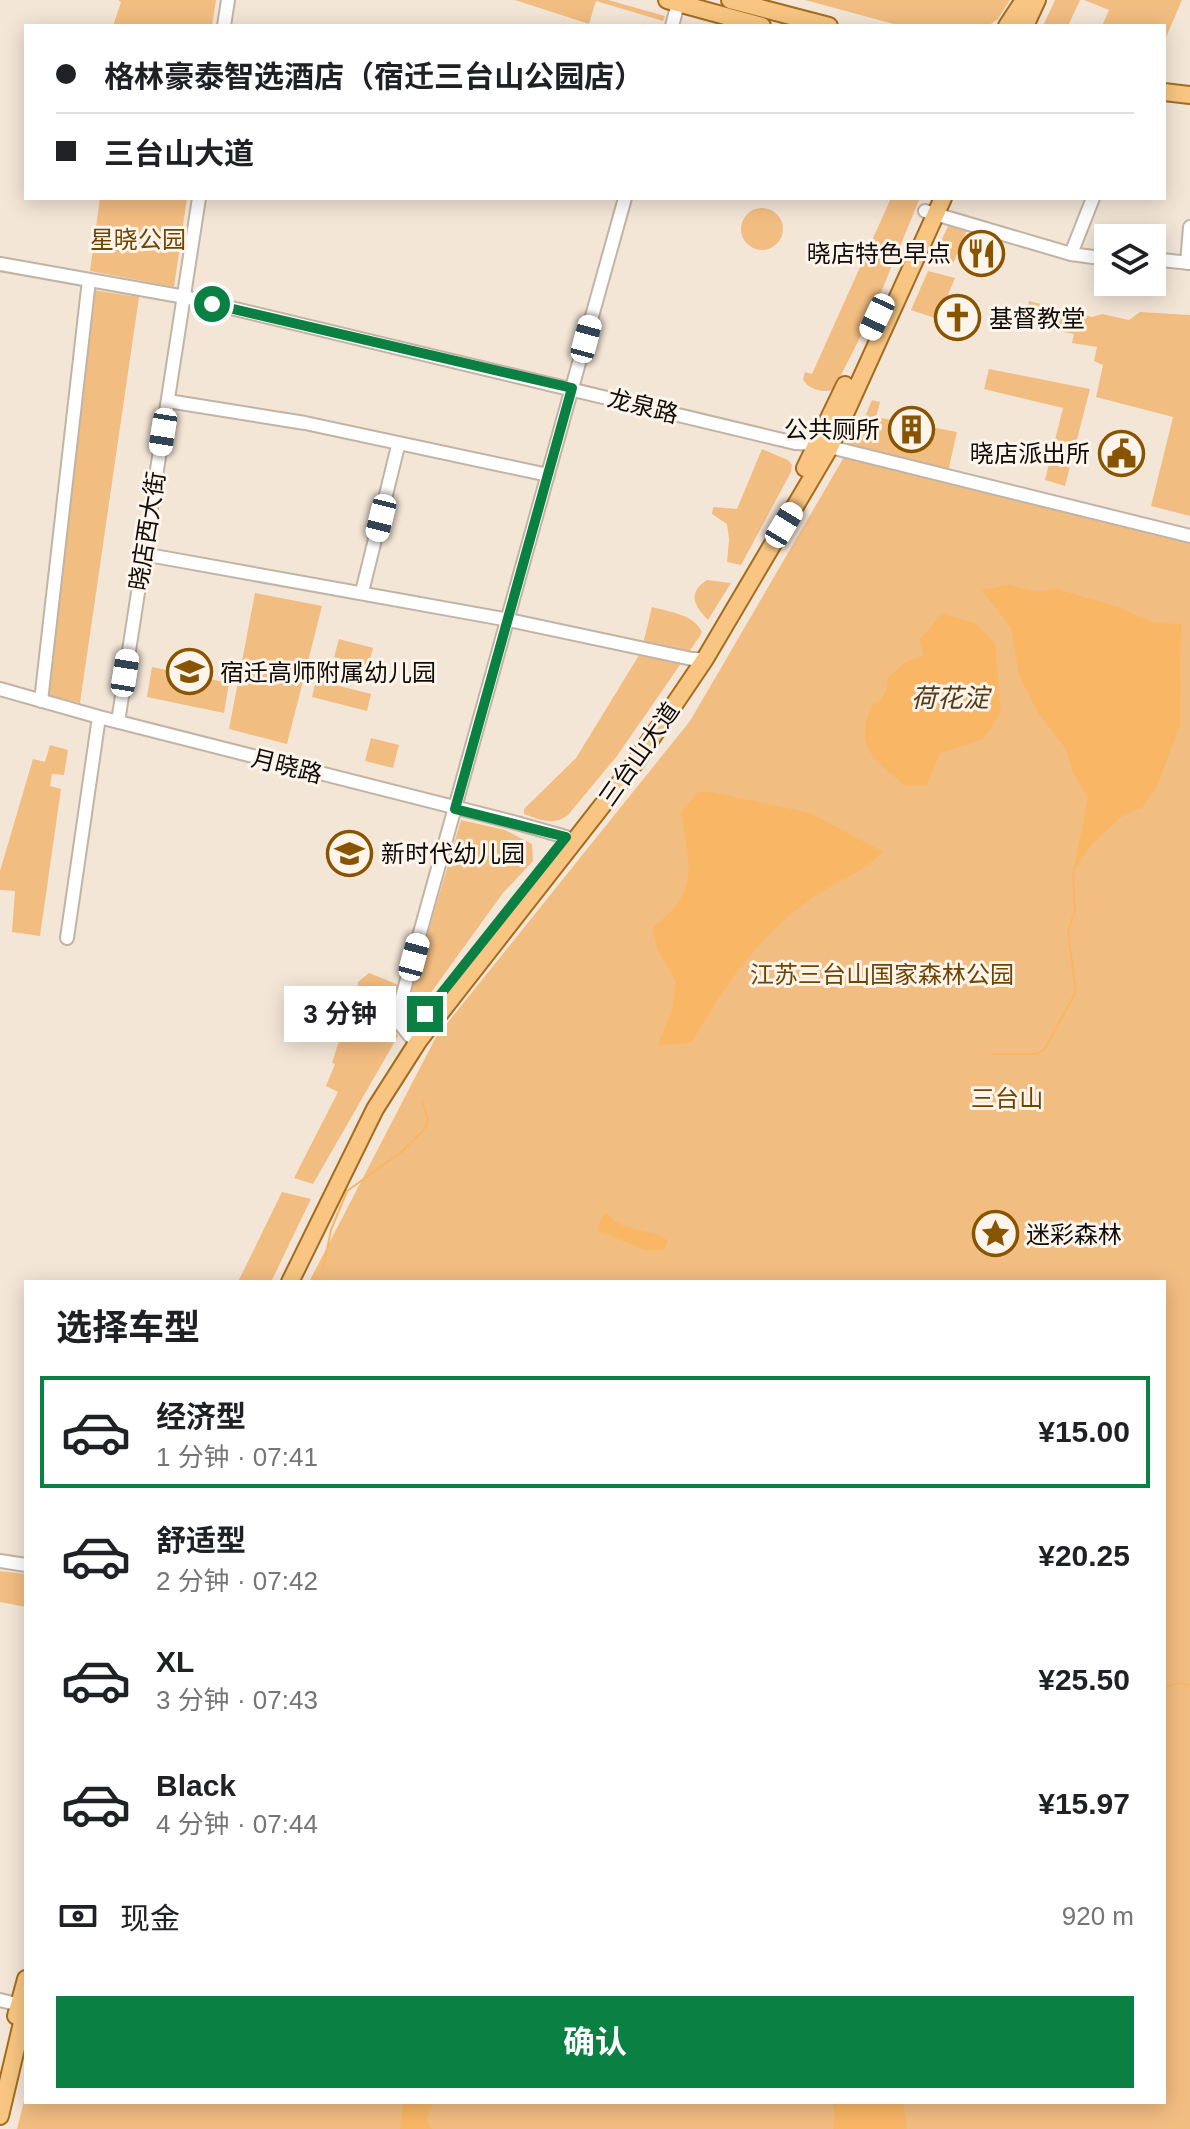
<!DOCTYPE html>
<html lang="zh">
<meta charset="utf-8">
<style>
:root{--surface:#fff;--page:#f2f2f2;--text:#202124;--muted:#757577;--line:#e0e0e0;--accent:#0b8043}
body{margin:0;font-family:Arial,"Noto Sans SC",sans-serif;background:var(--page);color:var(--text);height:100vh;display:flex;flex-direction:column;font-size:30px;white-space:nowrap}
*{box-sizing:border-box;margin:0}
p{font-size:26px;color:var(--muted)}
.icon{flex:none;width:44px;height:44px;fill:none;stroke:currentColor;stroke-width:2;stroke-linecap:round;stroke-linejoin:round}
.map{position:relative;flex:1;overflow:hidden}
.sheet{position:absolute;left:24px;top:1280px;width:1142px;height:824px;display:flex;flex-direction:column;background:var(--surface);border-radius:0px;box-shadow:0 4px 20px #0003}
.sheet>*{flex:none}
.hud{position:absolute;left:24px;top:24px;width:1142px;height:176px;border-radius:0px;box-shadow:0 4px 20px #0003;display:grid;align-content:center;height:176px;padding:0 32px;background:var(--surface)}
.buttons{position:absolute;left:1094px;top:224px;display:grid;gap:16px}
.buttons a{display:grid;place-items:center;width:72px;height:72px;border-radius:0px;background:var(--surface);box-shadow:0 4px 20px #0003;font-size:40px}
.end{position:absolute;width:36px;height:36px;margin:-18px;border:10px solid #0b8043;background:#fff;box-shadow:0 0 0 4px #fff}
.from{border-radius:50%}
.bubble{position:absolute;height:56px;border-radius:0px;background:var(--surface);box-shadow:0 4px 20px #0003;font-size:26px;font-weight:700;line-height:56px;text-align:center}
.car{position:absolute;width:24px;height:48px;margin:-24px -12px;border-radius:10px;box-shadow:0 0 6px 2px #0007;background:linear-gradient(#fff 24%,#345 0 40%,#fff 0 76%,#345 0 86%,#fff 0)}
.hud b{display:flex;align-items:center;gap:28px;height:76px;font-size:30px}
.hud b+b{border-top:2px solid var(--line)}
.hud i{width:20px;height:20px;background:var(--text)}
ul{padding:0;list-style:none}
li{display:flex;align-items:center;gap:24px;height:112px;margin:0 16px 12px;padding:0 16px;border:4px solid transparent;border-radius:0px}
li div{flex:1}
li b{display:block;font-size:30px}
li em{font-style:normal;font-weight:700}
li.current{border-color:var(--accent)}
li>.icon{width:72px;height:72px;stroke-width:1.5}
h2{padding:0 32px;font-size:36px;line-height:96px}
.pay{display:flex;align-items:center;gap:20px;height:88px;padding:0 32px;font-size:30px}
.pay p{margin-inline-start:auto}
.cta{display:flex;gap:16px;margin-top:auto;padding:16px 32px}
.cta a{flex:1;height:92px;border-radius:0px;background:var(--accent);color:#fff;font-size:32px;font-weight:700;line-height:92px;text-align:center}
.map>svg:first-child{display:block}
.green{fill:#f2bd81}
.water{fill:#f9b665}
.lines{fill:none;stroke-linecap:round;stroke-linejoin:round}
.stream{stroke:#f9b665;stroke-width:2}
.minor-casing{stroke:#c1b4a5;stroke-width:16}
.major-casing{stroke:#a36c21;stroke-width:20}
.minor{stroke:#fff;stroke-width:12}
.major{stroke:#f8c682;stroke-width:16}
.route{stroke:#0b8043;stroke-width:10}
.labels{text-anchor:middle;dominant-baseline:central;stroke-width:6;stroke-linejoin:round;paint-order:stroke}
.park-label{font-size:24px;fill:#6f4400;stroke:#fdf4eb}
.poi-label{font-size:24px;fill:#0f0b06;stroke:#fdf4eb;text-anchor:start}
.street-label{font-size:24px;fill:#0f0b06;stroke:#fdf4eb}
.water-label{font-size:26px;font-style:italic;fill:#563a18;stroke:#fdf4eb}
</style>
<div class="map">
<svg width="1190" height="2129" viewBox="0 0 1190 2129">
<rect width="100%" height="100%" fill="#f4e6d7"/>
<path class="green" d="M118 0H216L212 26H113L121 2Z
M515 0H608L665 16 663 21 596 1 589 24Z
M805 0H1010L998 19 988 26H901Z
M1055 0H1080L1068 26H1043Z
M1084 0H1182L1164 42V26H1102L1109 10Z
M100 198H187L174 287 90 271Z
M891 198H920L872 314 834 389C824 394 807 389 803 379L805 372 812 374Z
M741 229a21 21 0 1 1 42 0a21 21 0 1 1-42 0Z
M949 224 967 230 953 264 933 258Z
M928 271 955 278 938 319 911 310Z
M92 290 139 297 80 703 44 694Z
M1029 301 1092 317 1102 314 1129 320 1140 312 1190 315V516L1151 506 1173 417 1096 397 1103 365 1094 361 1097 347 1072 343 1074 334 1023 324Z
M989 369 1090 389 1065 486 1045 480 1063 408 984 389Z
M872 400 880 402 876 417 957 432 948 472 854 450 845 442V436L855 421 862 424Z
M762 449 788 460 792 465 791 472 741 565 727 562 729 539 727 524 712 514 713 507 737 509Z
M844 457 1190 544V2129H17L26 2093V2102H1164V1282H309L436 1037 690 721Z
M707 580 731 583 708 620C694 606 687 593 707 580Z
M255 593 322 606 287 744 229 729Z
M652 607C669 612 694 614 702 632L700 636 617 756 568 815C554 826 540 820 524 814V809L576 758 641 652Z
M339 639 373 648 368 666 334 657Z
M152 667 229 683 224 713 147 697Z
M316 680 371 694 367 711 312 697Z
M371 738 399 745 393 768 365 761Z
M50 745 68 750 64 775 52 774 50 786 61 789 40 936 12 932 15 891 0 890V871L33 759 45 762Z
M461 820 505 830 532 844 533 861 503 893 409 1023 405 1024 403 1019Z
M369 973 399 985 391 1017 398 1036 313 1184 294 1178 338 1092 326 1086 335 1064 332 1063 338 1044 363 999 357 991 358 982Z
M282 1192 311 1199 271 1282H238Z
M0 1571 26 1574V1607L0 1602Z"/>
<path class="water" d="M1009 585 1037 592 1057 589 1117 607 1155 623 1181 624 1180 725 1157 786 1142 808 1121 817 1092 844 1073 873 1088 798 1073 772 1066 749 1038 713 1019 675 1011 628 982 590Z
M942 614 975 623 995 643 1001 713 983 739 940 753 927 785 906 786C875 761 854 748 871 706 882 702 889 690 887 679L904 663 924 655 919 640Z
M698 792H711L810 813 883 852C861 873 839 880 815 896 756 937 727 983 691 1043L658 1045 672 1009 676 981 657 949 653 927C700 892 690 866 681 812Z
M606 1212C621 1234 649 1226 668 1241L664 1250H645L599 1231V1223Z
M403 2102H433L426 2119 432 2129H400Z
M832 2102H903L907 2129H833L835 2116Z"/>
<g class="lines">
<path class="stream" d="M992 1054H1036L1044 1050 1076 992 1068 932 1075 910 1073 873
M323 1269 331 1230 347 1191 400 1153 423 1131 428 1120 423 1103
M313 1282 318 1276
M1164 1688 1178 1683 1190 1685"/>
<defs>
<path id="minor" d="M224 26 228 0
M672 26 679 0
M925 211 1071 254 1108 259
M1071 254 1093 198
M1152 259 1190 263
M1187 263 1190 227
M0 264 185 297 795 443 818 444 1190 536
M168 401 305 423 548 475
M143 554 509 620 692 659H705
M362 592 398 446
M0 689 99 717 513 822 566 837 574 844
M41 701 89 280
M118 722 199 198
M67 938 99 717
M419 1040 410 1036 398 1021 399 1008 625 198
M0 1561 26 1565
M0 2000 24 2006"/>
<path id="major" d="M667 0 762 26
M730 0 829 26
M1007 26 1024 0
M1025 26 1037 0
M1164 92 1190 95
M805 468 845 385
M290 1282 375 1109 419 1040 630 770 705 659 830 447 943 198
M16 2016 26 1979
M0 2116 26 2006"/>
</defs>
<use href="#minor" class="minor-casing"/>
<use href="#major" class="major-casing"/>
<use href="#minor" class="minor"/>
<use href="#major" class="major"/>
</g>
<g class="lines">
<path class="route" d="M212 304 572 388 455 809 566 837 425 1014"/>
</g>
<defs>
<symbol id="restaurant-ring" viewBox="-11 -11 22 22"><circle r="9.5" fill="#fdf4eb" stroke="#885400" stroke-width="1.5"/><path d="M-5-6h1v4h1v-4h1v4h1v-4h1v5L-1.5 .5V6h-2V.5L-5-1ZM5-6V6H3V1.5H1.5Q1.5-4 5-6Z" fill="#885400"/></symbol>
<symbol id="church-ring" viewBox="-11 -11 22 22"><circle r="9.5" fill="#fdf4eb" stroke="#885400" stroke-width="1.5"/><path d="M-1.2-6h2.4v3.5h3.3v2.4h-3.3V6h-2.4V-.1h-3.3v-2.4h3.3Z" fill="#885400"/></symbol>
<symbol id="building-ring" viewBox="-11 -11 22 22"><circle r="9.5" fill="#fdf4eb" stroke="#885400" stroke-width="1.5"/><path d="M-4-6H4V6H1V3H-1V6H-4ZM-2.5-4.3h1.7v1.8h-1.7ZM.8-4.3h1.7v1.8H.8ZM-2.5-1h1.7V.8h-1.7ZM.8-1h1.7V.8H.8Z" fill="#885400"/></symbol>
<symbol id="civic-ring" viewBox="-11 -11 22 22"><circle r="9.5" fill="#fdf4eb" stroke="#885400" stroke-width="1.5"/><path d="M-.6-6.5H3V-4.5H.6V-3L4-1V1h2V6H-6V1h2V-1L-.6-3ZM-1.2 2.5V6h2.4V2.5Z" fill="#885400"/></symbol>
<symbol id="school-ring" viewBox="-11 -11 22 22"><circle r="9.5" fill="#fdf4eb" stroke="#885400" stroke-width="1.5"/><path d="M0-5L7-2L0 1L-7-2ZM-4 1L0 2.5L4 1V4Q0 6-4 4Z" fill="#885400"/></symbol>
<symbol id="sight-ring" viewBox="-11 -11 22 22"><circle r="9.5" fill="#fdf4eb" stroke="#885400" stroke-width="1.5"/><path d="M0-6L1.8-2.2L6-1.7L2.9 1.2L3.7 5.4L0 3.3L-3.7 5.4L-2.9 1.2L-6-1.7L-1.8-2.2Z" fill="#885400"/></symbol>
</defs>
<g fill-rule="evenodd">
<use href="#restaurant-ring" x="956" y="228" width="51" height="51"/>
<use href="#church-ring" x="932" y="292" width="51" height="51"/>
<use href="#building-ring" x="886" y="404" width="51" height="51"/>
<use href="#civic-ring" x="1096" y="428" width="51" height="51"/>
<use href="#school-ring" x="164" y="646" width="51" height="51"/>
<use href="#school-ring" x="324" y="828" width="51" height="51"/>
<use href="#sight-ring" x="970" y="1208" width="51" height="51"/>
</g>
<g class="labels">
<g class="park-label">
<text x="138" y="239">星晓公园</text>
<text x="882" y="974">江苏三台山国家森林公园</text>
<text x="1007" y="1098">三台山</text>
</g>
<g class="poi-label">
<text x="951" y="253" text-anchor="end">晓店特色早点</text>
<text x="989" y="318">基督教堂</text>
<text x="880" y="429" text-anchor="end">公共厕所</text>
<text x="1090" y="453" text-anchor="end">晓店派出所</text>
<text x="220" y="672">宿迁高师附属幼儿园</text>
<text x="381" y="853">新时代幼儿园</text>
<text x="1026" y="1234">迷彩森林</text>
</g>
<g class="street-label">
<text transform="translate(643 406) rotate(14)">龙泉路</text>
<text transform="translate(147 531) rotate(-81)">晓店西大街</text>
<text transform="translate(639 754) rotate(-55)">三台山大道</text>
<text transform="translate(287 766) rotate(14)">月晓路</text>
</g>
<g class="water-label">
<text x="950" y="698">荷花淀</text>
</g>
</g>
</svg>
<div class="buttons">
<a><svg class="icon" aria-label="layers" viewBox="0 0 24 24"><path d="M12 4l9 5-9 5-9-5zM3 14l9 5 9-5"/></svg></a>
</div>
<i class="end from" style="left:212px;top:304px"></i>
<i class="end" style="left:425px;top:1014px"></i>
<div class="bubble" style="left:284px;top:986px;width:112px">3 分钟</div>
<i class="car" style="left:877px;top:317px;rotate:205deg"></i>
<i class="car" style="left:586px;top:339px;rotate:15deg"></i>
<i class="car" style="left:163px;top:432px;rotate:189deg"></i>
<i class="car" style="left:381px;top:518px;rotate:194deg"></i>
<i class="car" style="left:784px;top:525px;rotate:31deg"></i>
<i class="car" style="left:125px;top:673px;rotate:9deg"></i>
<i class="car" style="left:414px;top:957px;rotate:15deg"></i>
<div class="hud">
<b><i class="from"></i>格林豪泰智选酒店（宿迁三台山公园店）</b>
<b><i></i>三台山大道</b>
</div>
<section class="sheet">
<h2>选择车型</h2>
<ul>
<li class="current"><svg class="icon" aria-label="car" viewBox="0 0 24 24"><path d="M5 17H2v-5l4-1 3-4h7l3 4 3 1v5h-3M9 17h6M6 11h13"/><circle cx="7" cy="17" r="2"/><circle cx="17" cy="17" r="2"/></svg><div><b>经济型</b><p>1 分钟 · 07:41</p></div><em>¥15.00</em></li>
<li><svg class="icon" aria-label="car" viewBox="0 0 24 24"><path d="M5 17H2v-5l4-1 3-4h7l3 4 3 1v5h-3M9 17h6M6 11h13"/><circle cx="7" cy="17" r="2"/><circle cx="17" cy="17" r="2"/></svg><div><b>舒适型</b><p>2 分钟 · 07:42</p></div><em>¥20.25</em></li>
<li><svg class="icon" aria-label="car" viewBox="0 0 24 24"><path d="M5 17H2v-5l4-1 3-4h7l3 4 3 1v5h-3M9 17h6M6 11h13"/><circle cx="7" cy="17" r="2"/><circle cx="17" cy="17" r="2"/></svg><div><b>XL</b><p>3 分钟 · 07:43</p></div><em>¥25.50</em></li>
<li><svg class="icon" aria-label="car" viewBox="0 0 24 24"><path d="M5 17H2v-5l4-1 3-4h7l3 4 3 1v5h-3M9 17h6M6 11h13"/><circle cx="7" cy="17" r="2"/><circle cx="17" cy="17" r="2"/></svg><div><b>Black</b><p>4 分钟 · 07:44</p></div><em>¥15.97</em></li>
</ul>
<div class="pay"><svg class="icon" aria-label="cash" viewBox="0 0 24 24"><path d="M3 7h18v10H3z"/><circle cx="12" cy="12" r="2"/></svg>现金<p>920 m</p></div>
<div class="cta"><a>确认</a></div>
</section>
</div>
